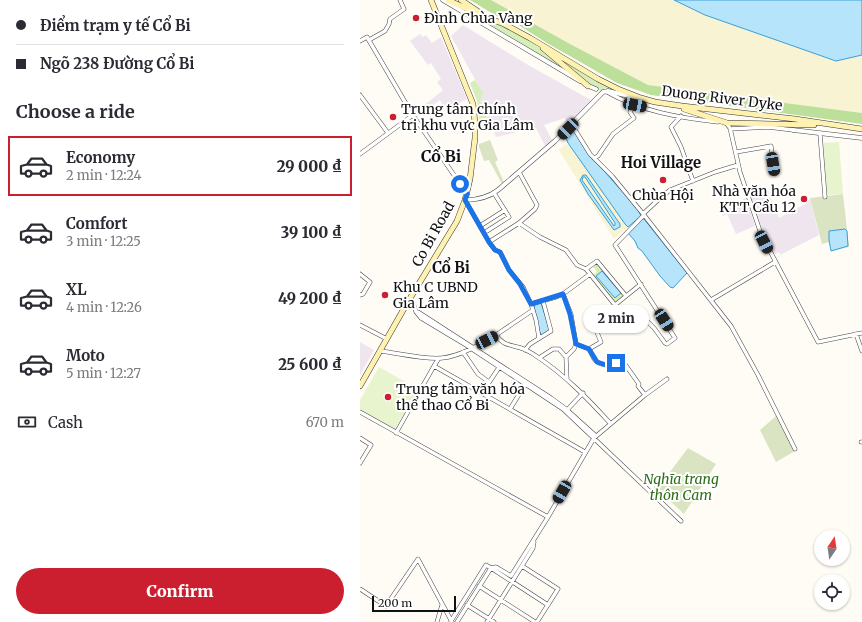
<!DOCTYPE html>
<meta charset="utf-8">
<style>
:root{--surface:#fff;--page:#f2f2f3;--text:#2b2b33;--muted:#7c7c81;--line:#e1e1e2;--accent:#cb1e2f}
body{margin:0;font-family:Merriweather,serif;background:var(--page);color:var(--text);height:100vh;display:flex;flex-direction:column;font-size:15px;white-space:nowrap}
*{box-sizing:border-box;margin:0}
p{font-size:13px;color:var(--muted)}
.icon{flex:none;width:22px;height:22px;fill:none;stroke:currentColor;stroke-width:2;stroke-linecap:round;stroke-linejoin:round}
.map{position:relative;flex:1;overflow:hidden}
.side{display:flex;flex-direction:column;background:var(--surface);width:360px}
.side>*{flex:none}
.hud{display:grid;align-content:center;height:88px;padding:0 16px;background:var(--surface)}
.needle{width:26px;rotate:13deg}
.tools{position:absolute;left:454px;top:530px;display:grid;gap:8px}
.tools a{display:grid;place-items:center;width:36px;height:36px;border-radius:50%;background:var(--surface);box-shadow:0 1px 3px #0004;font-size:20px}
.scale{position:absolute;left:12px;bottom:10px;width:84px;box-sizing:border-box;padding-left:4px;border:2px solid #111;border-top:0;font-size:11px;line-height:14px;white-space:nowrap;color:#111;-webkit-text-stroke:3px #fff;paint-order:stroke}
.end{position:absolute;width:18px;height:18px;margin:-9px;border:5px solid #1a73e8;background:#fff;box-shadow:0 0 0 2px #fff}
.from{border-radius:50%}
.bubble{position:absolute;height:28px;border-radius:14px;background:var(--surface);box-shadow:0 1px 3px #0004;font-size:13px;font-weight:800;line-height:28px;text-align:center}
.car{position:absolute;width:12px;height:24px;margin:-12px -6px;border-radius:5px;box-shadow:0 0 3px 1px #0007;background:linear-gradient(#222 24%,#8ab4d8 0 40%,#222 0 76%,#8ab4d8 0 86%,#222 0)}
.hud b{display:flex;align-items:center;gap:14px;height:38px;font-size:15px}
.hud b+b{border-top:1px solid var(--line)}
.hud i{width:10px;height:10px;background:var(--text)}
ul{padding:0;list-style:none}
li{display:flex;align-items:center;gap:12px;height:60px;margin:0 8px 6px;padding:0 8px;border:2px solid transparent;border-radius:0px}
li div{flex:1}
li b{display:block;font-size:15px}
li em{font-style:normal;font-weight:800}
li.on{border-color:var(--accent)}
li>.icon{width:36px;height:36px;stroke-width:1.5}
h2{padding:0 16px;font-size:18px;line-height:48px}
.pay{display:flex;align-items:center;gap:10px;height:44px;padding:0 16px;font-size:15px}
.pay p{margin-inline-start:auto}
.action{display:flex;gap:8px;margin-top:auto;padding:8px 16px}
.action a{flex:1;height:46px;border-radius:24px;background:var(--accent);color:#fff;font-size:16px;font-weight:800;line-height:46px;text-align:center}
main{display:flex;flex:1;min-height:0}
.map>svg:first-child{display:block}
.industrial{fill:#eee5ef}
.farmland{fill:#f8f3d2}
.green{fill:#d7edba}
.forest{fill:#bcdf99}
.cemetery{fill:#dbe4c2}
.pitch{fill:#e8f4cd}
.water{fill:#b6e4fa;stroke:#389fd6;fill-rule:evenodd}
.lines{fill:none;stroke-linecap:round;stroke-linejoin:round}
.minor-casing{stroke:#444;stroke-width:4.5}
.tertiary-casing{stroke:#444;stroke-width:5}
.secondary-casing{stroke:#333;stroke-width:6}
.minor{stroke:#fff;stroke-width:3.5}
.tertiary{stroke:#fff;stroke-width:4}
.secondary{stroke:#fff2b0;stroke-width:5}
.route{stroke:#1a73e8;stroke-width:5}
.poi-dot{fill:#cb1e2f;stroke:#fff;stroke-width:1.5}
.labels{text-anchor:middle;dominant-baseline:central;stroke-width:4;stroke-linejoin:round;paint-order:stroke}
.poi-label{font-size:14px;fill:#111;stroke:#fff;text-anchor:start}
.street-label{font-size:14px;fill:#111;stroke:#fff}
.park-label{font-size:14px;font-style:italic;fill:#316e1b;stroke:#fff}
.neighbourhood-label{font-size:15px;font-weight:bold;fill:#111;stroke:#fff}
.quarter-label{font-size:16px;font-weight:bold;fill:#111;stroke:#fff}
</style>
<main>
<section class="side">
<div class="hud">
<b><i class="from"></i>Điểm trạm y tế Cổ Bi</b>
<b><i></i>Ngõ 238 Đường Cổ Bi</b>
</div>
<h2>Choose a ride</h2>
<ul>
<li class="on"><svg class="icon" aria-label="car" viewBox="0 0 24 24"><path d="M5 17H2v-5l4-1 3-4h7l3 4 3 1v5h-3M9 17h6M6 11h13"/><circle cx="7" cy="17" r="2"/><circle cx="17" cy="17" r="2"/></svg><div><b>Economy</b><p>2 min · 12:24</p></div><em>29 000 ₫</em></li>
<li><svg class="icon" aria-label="car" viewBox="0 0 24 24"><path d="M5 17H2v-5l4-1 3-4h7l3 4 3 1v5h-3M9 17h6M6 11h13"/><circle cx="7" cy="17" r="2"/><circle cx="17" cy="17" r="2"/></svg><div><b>Comfort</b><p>3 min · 12:25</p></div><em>39 100 ₫</em></li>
<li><svg class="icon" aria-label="car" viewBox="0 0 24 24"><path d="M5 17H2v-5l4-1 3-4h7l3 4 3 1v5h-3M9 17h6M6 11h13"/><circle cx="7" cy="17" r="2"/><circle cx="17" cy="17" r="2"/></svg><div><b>XL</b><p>4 min · 12:26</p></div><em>49 200 ₫</em></li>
<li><svg class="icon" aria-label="car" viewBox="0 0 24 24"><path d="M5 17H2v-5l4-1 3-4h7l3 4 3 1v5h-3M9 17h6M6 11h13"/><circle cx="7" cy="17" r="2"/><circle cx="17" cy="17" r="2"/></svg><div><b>Moto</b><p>5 min · 12:27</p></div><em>25 600 ₫</em></li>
</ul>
<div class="pay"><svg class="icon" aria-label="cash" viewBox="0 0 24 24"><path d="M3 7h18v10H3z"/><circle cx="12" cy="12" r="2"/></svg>Cash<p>670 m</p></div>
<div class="action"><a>Confirm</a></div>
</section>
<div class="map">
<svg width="502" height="622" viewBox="0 0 502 622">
<rect width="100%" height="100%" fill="#fffcf5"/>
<path class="industrial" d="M103 25 168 65 231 100 208 125 205 118 184 125 192 140 185 146 176 128 136 137 120 100 122 92 91 36Z
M60 34 63 37 66 35 72 43 81 37 107 99 86 110 80 100 59 116 56 112 83 90 77 82 81 79 71 63 68 65 50 41Z
M406 186 419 218 445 204 450 198 459 235 420 255 419 252 413 255 390 198 394 197 392 191Z
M386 198 395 226 376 234 367 214 363 216 360 209Z
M0 342 14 350 0 375Z"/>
<path class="farmland" d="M131 0H314L345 15 476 61 502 55V113L288 85 210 44Z
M206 144 209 145 218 156 268 227 254 239 199 150Z"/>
<path class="green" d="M87 0 166 38 182 50 216 78Z
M196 56 270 95 245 88 241 91 231 86Z
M115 80 123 93 120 100 129 123 120 125 117 101 110 83Z
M237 261 266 296 255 305 231 276 237 272 232 265Z"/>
<path class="forest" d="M110 0H131L210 44 288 85 502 113V124L291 95 257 83 187 43 149 19 140 18Z"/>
<path class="cemetery" d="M130 140 138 160 135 162 144 182 142 184 129 160 124 161 119 147V144Z
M483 194 489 247 471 251 469 242 462 244 450 198Z
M416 416 435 451 416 462 400 430Z
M328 448 356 464 324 514 297 489Z"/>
<path class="pitch" d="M479 142 483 194 466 195 461 143Z
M19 367 58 389 35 429 0 409V400Z"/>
<path class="water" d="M314 0H502V55L476 61 345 15Z
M214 131 230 157 245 172 277 208 281 216 268 227 265 224 208 143 206 138Z
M223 175H226L260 224V227L254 230 228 194 220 180ZM223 177H225L255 223V225L254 226 222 180Z
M282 219H284L327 273 313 288 310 287 300 276 282 251 278 248 275 241 268 233Z
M485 229 487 231 488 246 471 251 469 240V231Z
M242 271 261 293 255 298 236 276Z
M181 303 190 331 182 335 180 333 174 307 175 304Z"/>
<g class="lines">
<defs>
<path id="minor" d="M9 40 25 31 29 24 30 19 44 9 40 0
M0 41 7 37 52 114 107 194
M247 92C280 111 320 118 358 122
M0 95 28 133
M321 116 311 127 321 147 333 181
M366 123 370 128 380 172 401 234 458 342 502 333
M212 125 230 154 252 176 284 215 255 245 315 338 307 344 305 343 294 328 278 312
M370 129 408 127 433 130
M460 134 465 197
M376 152 411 146 415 174
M0 154 53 115
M234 158 238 156 253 134 274 118 270 112 275 105
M159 172 177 205 175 209 159 223 180 237 206 250 217 265 226 269 255 305 281 284
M105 200 129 242 135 250 140 252 149 270 163 287 171 304 196 297 203 294 211 314 216 344 229 349C231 352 232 357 235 360 244 369 254 364 262 360L279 384 278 386 285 395
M283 214 298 200 310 190 355 172 378 165
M284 215 371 326 398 375 435 449
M120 226 145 210
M127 231 149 217 134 193
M129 242 159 223
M226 269 237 261 266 296
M0 274 10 282 3 294 0 295
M203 294 230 274
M51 297 56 312 61 318 106 345 203 409 321 521
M351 300 415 262
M171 304 176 320 179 338
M58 312 191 398 206 409 236 436
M0 325 27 339
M496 334 502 351
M136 335 173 310
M229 349 241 342 236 330 258 312 255 305
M165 350 170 344 191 331 183 301
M20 351C38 353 65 360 82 358 101 356 120 344 136 335 145 348 154 344 166 350 170 352 175 355 179 358 206 376 228 399 250 423
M103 352 118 374 129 382
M206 357 214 349 216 344
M79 358 74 366 225 452
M179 358 193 349H199L206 357 207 379
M122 393 140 366
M150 409 166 383
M207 410 223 393
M0 412 188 517 151 576 136 567 131 568
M36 433 74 366
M0 438 11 445 0 463
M501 442H502
M188 517 234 438 285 395 307 379
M162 566 198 589 177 622
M131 568 188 605
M119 586 175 622
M0 589 26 606 58 559 92 622
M107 605 134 622
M91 621 126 565 131 568 97 622
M77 622 82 605
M127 622 173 548 174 542"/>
<path id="tertiary" d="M83 0 220 81
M226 85 236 89
M433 130 502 138
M105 200C116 200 129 197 138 190L195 141 243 92 248 91 277 98"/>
<path id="secondary" d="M88 0 118 14
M101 0 128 18 144 24 170 38 238 79 258 89 281 98 295 102 322 106 435 119 502 129
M183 48 228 86
M324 109 367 123 454 125
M0 386 46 305 97 221 105 200 110 179 115 138V123L113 104 71 0"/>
</defs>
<use href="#minor" class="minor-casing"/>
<use href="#tertiary" class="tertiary-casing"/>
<use href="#secondary" class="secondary-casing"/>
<use href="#minor" class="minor"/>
<use href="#tertiary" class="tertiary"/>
<use href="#secondary" class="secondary"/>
</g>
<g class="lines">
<path class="route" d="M100 184 107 194 105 200 129 242 135 250 140 252 149 270 160 284 171 304 203 294 210 314 216 344 229 349 237 362 246 365 256 363"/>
</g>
<g class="poi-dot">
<circle cx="56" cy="18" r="4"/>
<circle cx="33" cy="117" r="4"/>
<circle cx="303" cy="180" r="4"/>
<circle cx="444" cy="199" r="4"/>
<circle cx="25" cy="295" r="4"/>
<circle cx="28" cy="397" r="4"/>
</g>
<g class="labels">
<g class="poi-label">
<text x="64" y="18">Đình Chùa Vàng</text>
<text x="41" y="109">Trung tâm chính<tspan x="41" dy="16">trị khu vực Gia Lâm</tspan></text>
<text x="436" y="191" text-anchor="end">Nhà văn hóa<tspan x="436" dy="16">KTT Cầu 12</tspan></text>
<text x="303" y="195" text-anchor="middle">Chùa Hội</text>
<text x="33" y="287">Khu C UBND<tspan x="33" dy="16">Gia Lâm</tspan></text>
<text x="36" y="389">Trung tâm văn hóa<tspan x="36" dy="16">thể thao Cổ Bi</tspan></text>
</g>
<g class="street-label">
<text transform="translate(362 98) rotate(7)">Duong River Dyke</text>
<text transform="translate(73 234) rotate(-61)">Co Bi Road</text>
</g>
<g class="park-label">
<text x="321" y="479">Nghĩa trang<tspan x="321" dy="16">thôn Cam</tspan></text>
</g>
<g class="neighbourhood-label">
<text x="301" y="162">Hoi Village</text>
<text x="91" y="267">Cổ Bi</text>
</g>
<g class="quarter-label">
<text x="81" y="156">Cổ Bi</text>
</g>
</g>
</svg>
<div class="tools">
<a><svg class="needle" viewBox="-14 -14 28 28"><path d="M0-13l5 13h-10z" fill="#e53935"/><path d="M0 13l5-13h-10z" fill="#7c7c81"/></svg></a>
<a><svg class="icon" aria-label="locate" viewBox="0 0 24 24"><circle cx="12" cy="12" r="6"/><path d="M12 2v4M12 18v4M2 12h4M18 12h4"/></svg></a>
</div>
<div class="scale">200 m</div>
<i class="end from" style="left:100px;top:184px"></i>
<i class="end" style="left:256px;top:363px"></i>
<div class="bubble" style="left:223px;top:305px;width:66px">2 min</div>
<i class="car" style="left:275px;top:105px;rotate:101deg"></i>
<i class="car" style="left:208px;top:129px;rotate:225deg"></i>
<i class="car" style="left:413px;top:164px;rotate:171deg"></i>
<i class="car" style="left:404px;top:242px;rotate:153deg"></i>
<i class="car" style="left:304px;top:320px;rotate:147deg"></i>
<i class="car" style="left:127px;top:340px;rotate:63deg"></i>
<i class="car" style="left:202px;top:492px;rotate:210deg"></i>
</div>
</main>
